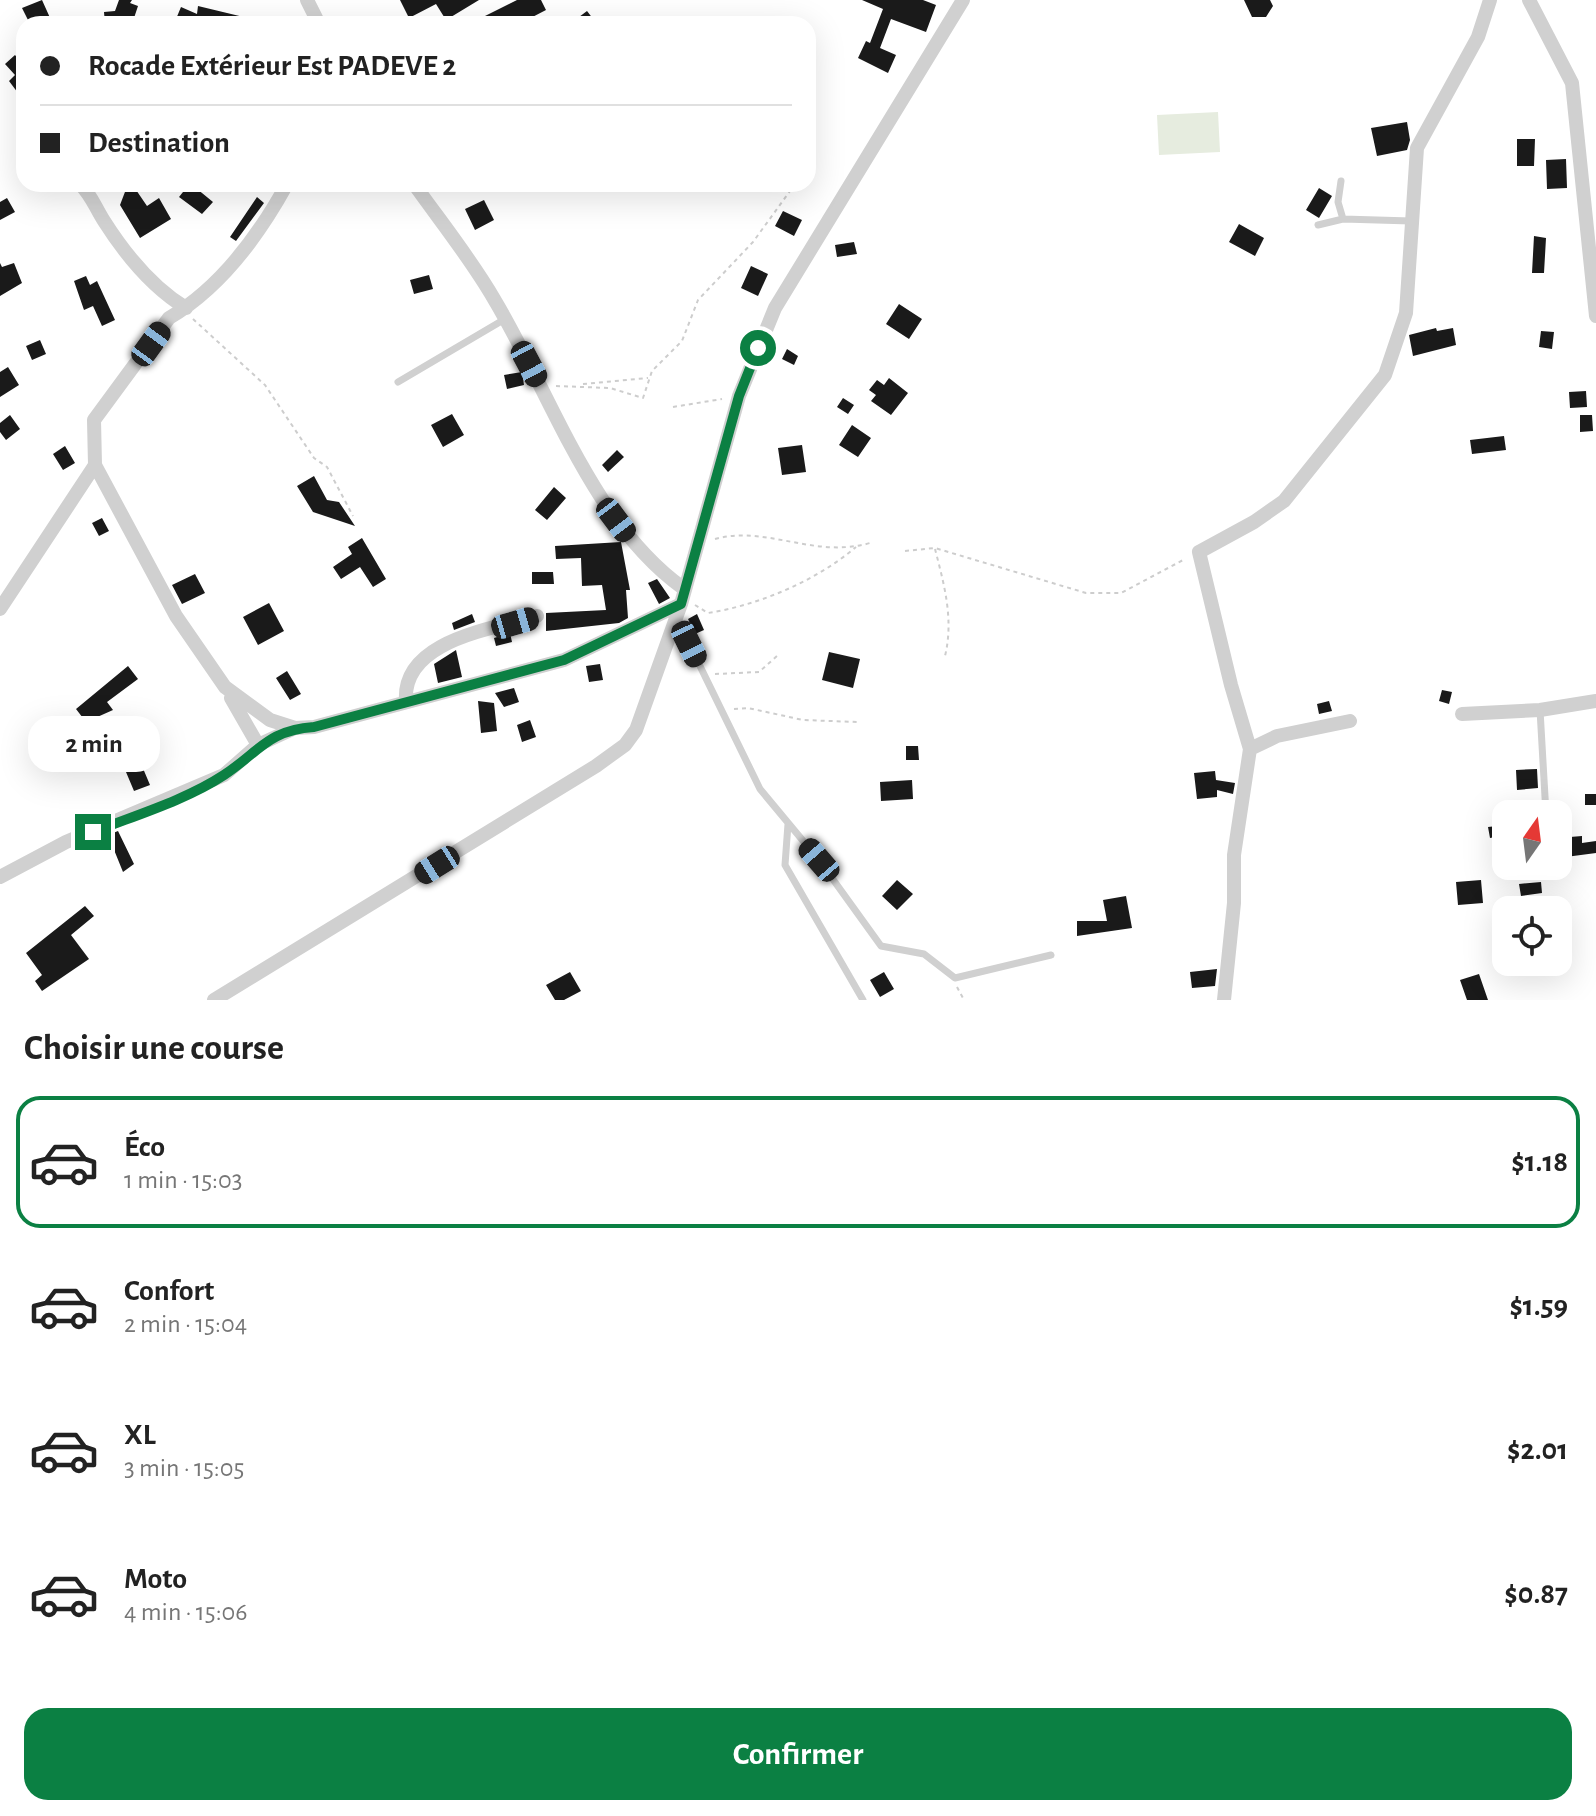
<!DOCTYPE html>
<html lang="fr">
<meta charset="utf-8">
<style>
:root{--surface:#fff;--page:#f6f6f6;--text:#222;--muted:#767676;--line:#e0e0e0;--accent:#0b8043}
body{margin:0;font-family:"Alegreya Sans",sans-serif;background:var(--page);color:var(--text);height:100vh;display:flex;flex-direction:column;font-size:30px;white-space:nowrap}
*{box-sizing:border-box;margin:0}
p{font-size:26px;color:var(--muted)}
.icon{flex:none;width:44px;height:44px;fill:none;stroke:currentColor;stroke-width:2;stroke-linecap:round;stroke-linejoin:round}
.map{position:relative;height:1000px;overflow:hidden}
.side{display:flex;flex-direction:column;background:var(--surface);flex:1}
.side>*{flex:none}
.banner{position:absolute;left:16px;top:16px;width:800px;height:176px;border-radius:24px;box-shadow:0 8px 32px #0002;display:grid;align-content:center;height:176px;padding:0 24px;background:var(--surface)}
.needle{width:52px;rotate:14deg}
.controls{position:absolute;left:1492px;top:800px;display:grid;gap:16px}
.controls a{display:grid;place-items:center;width:80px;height:80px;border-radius:16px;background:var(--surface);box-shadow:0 8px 32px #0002;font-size:40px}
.end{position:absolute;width:36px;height:36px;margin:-18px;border:10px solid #0b8043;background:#fff;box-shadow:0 0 0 4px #fff}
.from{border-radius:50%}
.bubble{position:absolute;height:56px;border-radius:24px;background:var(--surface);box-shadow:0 8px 32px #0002;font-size:26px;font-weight:700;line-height:56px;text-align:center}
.car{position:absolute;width:24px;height:48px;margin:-24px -12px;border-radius:10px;box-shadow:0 0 6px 2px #0007;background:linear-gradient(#222 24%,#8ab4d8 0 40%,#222 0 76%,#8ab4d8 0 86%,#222 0)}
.banner b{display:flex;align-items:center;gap:28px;height:76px;font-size:30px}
.banner b+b{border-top:2px solid var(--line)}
.banner i{width:20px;height:20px;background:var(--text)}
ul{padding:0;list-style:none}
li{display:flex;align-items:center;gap:24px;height:132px;margin:0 16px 12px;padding:0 8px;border:4px solid transparent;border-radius:24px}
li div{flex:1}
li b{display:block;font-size:30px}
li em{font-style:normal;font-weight:700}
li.selected{border-color:var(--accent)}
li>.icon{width:72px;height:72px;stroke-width:1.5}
h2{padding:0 24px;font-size:36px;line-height:96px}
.action{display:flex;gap:16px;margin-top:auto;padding:16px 24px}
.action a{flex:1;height:92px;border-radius:24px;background:var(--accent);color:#fff;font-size:32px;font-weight:700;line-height:92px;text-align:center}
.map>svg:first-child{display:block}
.green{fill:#e6ecdf}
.building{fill:#1a1a1a}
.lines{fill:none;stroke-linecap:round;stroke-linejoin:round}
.path{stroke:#cdcdcd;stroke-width:2;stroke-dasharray:4 4;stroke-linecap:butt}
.service{stroke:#d0d0d0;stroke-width:7}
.minor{stroke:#d0d0d0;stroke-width:14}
.route{stroke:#0b8043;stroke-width:10}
</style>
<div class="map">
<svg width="1596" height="1000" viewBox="0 0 1596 1000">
<rect width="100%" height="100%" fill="#fff"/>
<path class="green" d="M1218 112 1220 152 1159 155 1157 115Z"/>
<path class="building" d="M42 0 51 20 30 24 22 8Z
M119 0H132L130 3 138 6 132 24H105L104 12 115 11Z
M400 0H479L446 20 436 4 409 18Z
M517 0H541L546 10 519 24H469Z
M862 0H923L936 5 926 32 891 19 880 48 896 55 888 73 858 58 866 41 870 43 883 9Z
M1244 0H1270L1273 6 1266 17H1252Z
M198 6 256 20V24H190L176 19 181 7 197 14Z
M587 11 597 24H584L579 17Z
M15 55 24 66V72L19 77 24 84V101L9 81 15 75 5 64Z
M1407 122 1410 140 1407 150 1377 156 1371 128Z
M1517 139H1535L1534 166H1517Z
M1566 159 1567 188 1547 189 1546 160Z
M128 184H132L147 206 159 198 171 219 140 238 120 205Z
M175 184H191L213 202 202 214 179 197 183 192Z
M1319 188 1332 196 1319 218 1306 210Z
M257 197 264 203 236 241 230 237Z
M7 198 15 212 0 220V202Z
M484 200 494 220 475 230 465 209Z
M783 211 802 220 794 236 775 226Z
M1239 224 1264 238 1255 256 1229 242Z
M1534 236 1546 238 1544 273H1532Z
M854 242 857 254 837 257 835 245Z
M0 263 2 267 14 263 22 283 0 296Z
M751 266 768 274 758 296 741 288Z
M429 275 433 289 414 294 410 280Z
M86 276 90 285 97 281 115 320 102 326 93 306 84 310 74 281Z
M899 304 922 319 909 339 886 324Z
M1436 328 1437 331 1453 328 1456 345 1413 356 1409 335Z
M1541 331 1554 332 1552 349 1539 347Z
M40 340 46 354 32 360 26 346Z
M787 349 798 356 794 365 782 359Z
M8 367 19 385 0 397V372Z
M522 372 524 385 507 389 504 375Z
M889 378 908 393 891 415 871 401 876 395 869 390 877 380 884 385Z
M1586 391 1587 407 1570 408 1569 392Z
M843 398 854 405 848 414 837 407Z
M452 414 464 435 443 447 431 425Z
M10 415 20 429 6 440 0 432V423Z
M1580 415H1592L1593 431 1580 432Z
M852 425 871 438 858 457 839 445Z
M1504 436 1506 450 1472 454 1470 440Z
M802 445 806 472 782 475 778 448Z
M65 446 75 463 63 470 53 454Z
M617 450 624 457 608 472 602 465Z
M314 476 327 500 339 502 355 526 313 512 297 486Z
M554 487 566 498 547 520 535 510Z
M102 518 109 531 99 536 92 523Z
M362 538 386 579 373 587 360 567 341 579 333 567 352 554 348 547Z
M621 542 630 590H626L628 618 619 623 546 631V613L606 610 602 585 582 586 581 558 556 559 555 546Z
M532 572H553L554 584H532Z
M195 574 205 593 182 604 172 585Z
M657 579 670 598 659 604 648 583Z
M269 603 284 631 258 645 243 617Z
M472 614 475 622 454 630 452 623Z
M697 614 704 630 695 634 688 619Z
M510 633 512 642 496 646 494 638Z
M456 650 462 677 438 683 434 664Z
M829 652 860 659 853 688 822 680Z
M600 664 603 680 589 682 586 666Z
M128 666 138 679 107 702 113 710 86 722 76 709Z
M287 671 301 694 290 700 276 678Z
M514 688 519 702 504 707 495 693Z
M1442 690 1452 692 1449 704 1439 701Z
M478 701 494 703 497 731 481 733Z
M1329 701 1332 711 1319 714 1317 704Z
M530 720 536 737 522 742 517 725Z
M906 746H918L919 760H906Z
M142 766 150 785 134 791 126 772Z
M1537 769 1538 788 1517 790 1516 770Z
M1215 771 1216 780 1235 783 1233 794 1217 790V797L1197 799 1194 773Z
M912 780 913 799 881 801 880 782Z
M1585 794H1596V805H1585Z
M1506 825V835L1490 838 1488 827Z
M118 831 134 864 123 872 108 835Z
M1582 836V843L1596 841V853L1558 858V838Z
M897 880 913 894 897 910 882 896Z
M1481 880 1483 903 1458 905 1456 882Z
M1541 882 1542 893 1521 896 1519 884Z
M1126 896 1132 928 1077 936V921H1107L1103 900Z
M85 906 94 916 71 935 89 959 42 991 35 981 42 975 26 953Z
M1512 962H1546V965L1516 974Z
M1217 969 1215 986 1192 988 1190 972Z
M570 972 581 991 564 1000H555L546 985Z
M884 972 894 989 880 997 870 980Z
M1479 974 1488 1000H1467L1460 980Z"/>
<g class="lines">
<path class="path" d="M193 319 265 385 314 458 327 467 353 516
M583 384 648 378
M556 386 610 388 643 398 652 371 682 341 698 300 753 242 790 191
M673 407 722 399
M715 539C767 525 814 559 870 543
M935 549C944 584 954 619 945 656
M905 551 935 548 1086 593H1121L1185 559
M695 605 708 613C759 605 816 581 856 547
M715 674 759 672 777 656
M734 709 748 708 803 720 857 722
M957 987 964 1000"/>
<path class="service" d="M1341 181 1338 202 1343 219
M1318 225 1343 219 1411 221
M398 382 505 319
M678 621 760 789 819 860 881 946 924 954 955 978 1051 955
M1540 710 1546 814
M788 824 785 865 863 1000"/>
<path class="minor" d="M307 0 319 24
M1529 0 1572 83 1596 316
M80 184C92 196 95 207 104 221 125 254 153 288 186 308
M414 184C441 222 471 259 494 299 551 394 592 523 683 588
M95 465 94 420 169 318C220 288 259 235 287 184
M0 609 95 465 176 616 225 687 270 720 295 728 314 727 564 660 681 604
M231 698 258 745
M406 702C401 640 493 629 537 616
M1462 714 1540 710 1596 701
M1250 749 1277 736 1350 721
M0 877 66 842 224 775 258 745 295 728
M214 1000 596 766 625 745 636 730 681 604 739 396 775 308 963 0
M1224 1000 1234 903V855L1250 749 1231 685 1199 552 1254 522 1284 501 1385 375 1406 313 1417 148 1478 37 1490 0"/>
</g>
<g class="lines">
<path class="route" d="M93 832C136 815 186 800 224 775 259 752 268 730 314 727L564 660 681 604 739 396 758 348"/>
</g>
</svg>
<div class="controls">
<a><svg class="needle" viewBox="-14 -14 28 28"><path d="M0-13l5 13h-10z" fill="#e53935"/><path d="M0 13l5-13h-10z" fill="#767676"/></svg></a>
<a><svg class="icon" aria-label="locate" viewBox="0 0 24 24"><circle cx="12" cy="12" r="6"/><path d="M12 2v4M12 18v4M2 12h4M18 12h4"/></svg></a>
</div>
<i class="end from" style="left:758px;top:348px"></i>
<i class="end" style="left:93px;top:832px"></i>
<div class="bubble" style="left:28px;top:716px;width:132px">2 min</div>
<i class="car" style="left:151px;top:344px;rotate:36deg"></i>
<i class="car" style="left:529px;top:364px;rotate:152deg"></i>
<i class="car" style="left:616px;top:520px;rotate:143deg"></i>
<i class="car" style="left:515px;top:623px;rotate:74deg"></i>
<i class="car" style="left:689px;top:644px;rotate:154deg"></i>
<i class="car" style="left:819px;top:860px;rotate:319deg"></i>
<i class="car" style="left:437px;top:865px;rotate:238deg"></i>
<div class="banner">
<b><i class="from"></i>Rocade Extérieur Est PADEVE 2</b>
<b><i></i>Destination</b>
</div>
</div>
<section class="side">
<h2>Choisir une course</h2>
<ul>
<li class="selected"><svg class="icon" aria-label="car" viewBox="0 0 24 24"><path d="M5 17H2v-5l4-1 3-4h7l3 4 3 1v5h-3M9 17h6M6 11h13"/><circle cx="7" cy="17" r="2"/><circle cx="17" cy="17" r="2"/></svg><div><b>Éco</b><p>1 min · 15:03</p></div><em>$1.18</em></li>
<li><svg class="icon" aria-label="car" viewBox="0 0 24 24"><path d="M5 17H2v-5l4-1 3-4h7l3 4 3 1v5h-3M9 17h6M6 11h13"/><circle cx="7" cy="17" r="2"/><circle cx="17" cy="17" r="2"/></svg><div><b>Confort</b><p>2 min · 15:04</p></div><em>$1.59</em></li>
<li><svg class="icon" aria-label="car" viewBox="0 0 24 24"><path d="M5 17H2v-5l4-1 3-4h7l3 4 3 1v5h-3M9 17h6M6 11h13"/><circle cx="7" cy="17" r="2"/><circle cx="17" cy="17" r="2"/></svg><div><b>XL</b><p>3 min · 15:05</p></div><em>$2.01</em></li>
<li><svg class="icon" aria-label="car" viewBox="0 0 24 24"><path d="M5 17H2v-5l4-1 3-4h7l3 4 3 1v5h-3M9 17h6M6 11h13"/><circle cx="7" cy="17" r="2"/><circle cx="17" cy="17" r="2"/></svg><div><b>Moto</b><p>4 min · 15:06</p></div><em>$0.87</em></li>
</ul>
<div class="action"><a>Confirmer</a></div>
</section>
